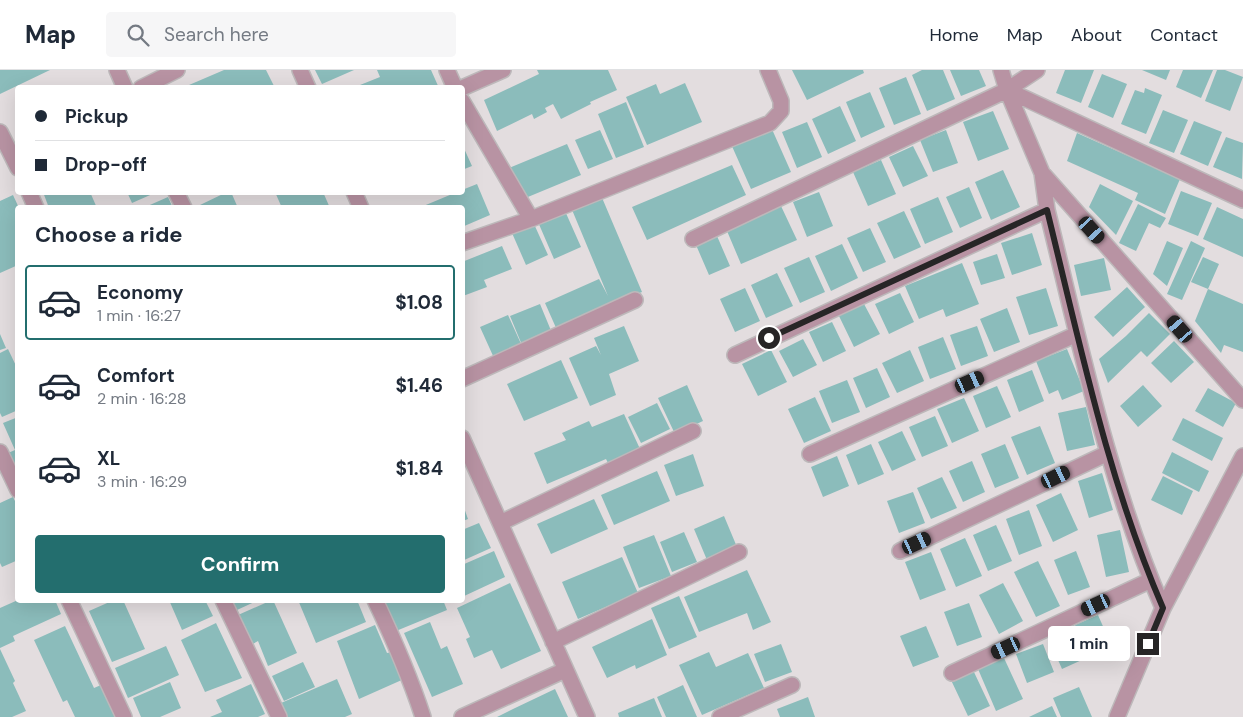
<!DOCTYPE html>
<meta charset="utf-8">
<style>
:root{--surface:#fff;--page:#f6f6f7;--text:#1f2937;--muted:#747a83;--line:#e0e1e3;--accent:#236e6e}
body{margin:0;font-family:"DM Sans",sans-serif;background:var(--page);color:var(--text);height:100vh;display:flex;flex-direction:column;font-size:19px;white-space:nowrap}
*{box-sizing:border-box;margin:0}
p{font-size:16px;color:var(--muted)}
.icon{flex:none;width:28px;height:28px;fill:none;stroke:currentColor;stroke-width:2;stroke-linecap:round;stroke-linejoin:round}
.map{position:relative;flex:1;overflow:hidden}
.sheet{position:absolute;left:15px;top:135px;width:450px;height:398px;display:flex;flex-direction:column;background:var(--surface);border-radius:5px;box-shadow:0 5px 20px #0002}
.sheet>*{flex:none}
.hud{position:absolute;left:15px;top:15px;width:450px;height:110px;border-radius:5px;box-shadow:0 5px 20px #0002;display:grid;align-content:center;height:110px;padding:0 20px;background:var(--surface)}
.end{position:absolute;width:22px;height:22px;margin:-11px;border:6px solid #272526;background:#fff;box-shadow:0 0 0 2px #fff}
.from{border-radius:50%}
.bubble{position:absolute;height:35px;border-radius:5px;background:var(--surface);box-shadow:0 5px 20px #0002;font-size:16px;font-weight:700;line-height:35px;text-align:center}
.car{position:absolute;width:15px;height:30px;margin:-15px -8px;border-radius:6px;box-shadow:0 0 4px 1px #0007;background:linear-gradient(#222 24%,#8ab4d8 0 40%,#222 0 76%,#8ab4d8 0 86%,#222 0)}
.hud b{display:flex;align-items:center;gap:18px;height:48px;font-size:19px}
.hud b+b{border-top:1px solid var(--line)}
.hud i{width:12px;height:12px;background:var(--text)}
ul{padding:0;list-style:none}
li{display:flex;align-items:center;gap:15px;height:75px;margin:0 10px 8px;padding:0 10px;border:2px solid transparent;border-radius:5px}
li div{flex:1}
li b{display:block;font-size:19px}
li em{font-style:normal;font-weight:700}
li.selected{border-color:var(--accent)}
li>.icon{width:45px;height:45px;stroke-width:1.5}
h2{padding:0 20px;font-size:22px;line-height:60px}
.primary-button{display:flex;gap:10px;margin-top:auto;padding:10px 20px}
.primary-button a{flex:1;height:58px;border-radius:5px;background:var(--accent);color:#fff;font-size:20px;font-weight:700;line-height:58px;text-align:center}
header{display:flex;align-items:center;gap:30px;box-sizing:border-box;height:70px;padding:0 25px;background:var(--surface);border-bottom:1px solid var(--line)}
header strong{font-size:24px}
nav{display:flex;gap:28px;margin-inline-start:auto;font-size:18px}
.search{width:350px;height:45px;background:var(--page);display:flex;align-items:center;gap:12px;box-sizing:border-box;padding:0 18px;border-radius:5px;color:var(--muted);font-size:19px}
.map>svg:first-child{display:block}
.building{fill:#8bbcbb}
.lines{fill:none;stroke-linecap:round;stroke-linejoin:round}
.minor-casing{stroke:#bdb8ba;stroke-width:18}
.minor{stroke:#b893a3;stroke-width:15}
.route{stroke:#272526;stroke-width:6}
</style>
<header>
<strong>Map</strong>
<div class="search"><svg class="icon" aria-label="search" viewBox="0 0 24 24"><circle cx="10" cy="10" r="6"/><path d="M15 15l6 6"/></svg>Search here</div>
<nav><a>Home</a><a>Map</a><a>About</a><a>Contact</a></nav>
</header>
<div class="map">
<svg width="1243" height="647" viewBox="0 0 1243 647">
<rect width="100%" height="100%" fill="#e3dddf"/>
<path class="building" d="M0 0H50L0 24Z
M224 0H266L275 18H182Z
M315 0H354L322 14Z
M377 0H431L439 18 355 17 380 7Z
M537 0H608L617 20 590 32 591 34 561 49 553 34 545 38 547 42 534 49 532 44 497 61 484 30 539 4Z
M792 0H863L864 3 807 30Z
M922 0H943L955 29 927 41 912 5Z
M950 0H979L986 16 961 26Z
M1065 0H1094L1081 33 1056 23Z
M1142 0H1170L1166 10Z
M1183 0H1213L1201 28 1176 17Z
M1217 0H1225L1243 7 1230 41 1205 31Z
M1102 4 1127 14 1113 48 1088 37Z
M906 7 921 44 894 55 879 18Z
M685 13 702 52 647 75 626 27 656 14 660 24Z
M1145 18 1162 25 1146 64 1121 54 1135 20 1144 23Z
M870 22 885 57 861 68 846 32Z
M626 32 644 77 616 88 598 44Z
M840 36 856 71 828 84 812 49Z
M1163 40 1188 50 1174 83 1149 73Z
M993 41 1009 79 978 91 963 52Z
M1194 51 1222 62 1208 96 1180 84Z
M807 52 822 87 797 98 782 62Z
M771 57 791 102 751 119 731 74Z
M600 60 613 89 588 99 575 70Z
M946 60 958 93 933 102 920 70Z
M1077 63 1180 109 1165 144 1135 130 1138 123 1067 91Z
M1226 67 1243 73 1242 109 1213 97Z
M462 74 472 96 462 100Z
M567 74 581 105 523 129 509 98Z
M913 76 928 106 903 117 889 87Z
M881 90 896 124 868 136 853 102Z
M732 95 746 125 647 170 632 137Z
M1003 100 1020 137 991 150 975 112Z
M477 114 490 145 462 157V138L421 137 457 122H462V120Z
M1100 114 1133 131 1116 165 1089 137Z
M969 117 982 148 960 158 946 127Z
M1181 121 1212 133 1198 166 1168 154Z
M43 122H90L97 138H49Z
M127 122H157L132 133Z
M227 122H231L238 138H201L200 135Z
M275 122H323L330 138H282Z
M819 122 833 156 807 167 793 132Z
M600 123 642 222 611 234 557 260 545 233 599 209 608 226 570 135Z
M13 125 19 138 18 195 0 203V131Z
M168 127 173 138H143Z
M938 127 953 162 925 174 910 139Z
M1138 134 1166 148 1160 158 1149 153 1136 181 1119 173Z
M781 136 797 170 741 194 727 161Z
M1217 137 1243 149V187L1203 169Z
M565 141 581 177 554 189 538 152Z
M904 141 921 177 894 189 877 153Z
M534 154 548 185 526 195 512 163Z
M870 158 886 192 863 202 847 168Z
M1032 163 1042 195 1012 205 1001 173Z
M717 166 730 196 709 205 696 175Z
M1167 171 1183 178 1167 216 1153 204Z
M1191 171 1205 178 1182 230 1167 224Z
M842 174 858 208 831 221 815 186Z
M502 176 512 199 484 210 487 217 463 226 462 192Z
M997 184 1005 208 981 215 973 192Z
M809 187 825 222 800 233 784 198Z
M1203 187 1219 194 1208 219 1243 234V282L1224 275 1221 283 1195 251 1208 219 1191 212Z
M1104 188 1111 220 1081 226 1074 195Z
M962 193 979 234 946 247 943 239 919 249 905 216Z
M777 203 793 236 766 248 751 215Z
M1127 217 1145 237 1113 267 1094 247Z
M745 218 760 251 735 262 720 229Z
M1046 218 1058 256 1029 265 1016 227Z
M900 223 914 252 889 264 875 234Z
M540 234 552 263 522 275 510 246Z
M864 234 880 264 854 277 839 246Z
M1007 238 1020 272 994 282 980 249Z
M1149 243 1170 264 1147 287 1141 281 1108 313 1099 289 1126 266Z
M508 245 522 276 494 288 480 257Z
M832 252 846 281 823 292 809 262Z
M624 256 639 291 609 304 616 325 590 336 569 288 596 276 601 285 594 268Z
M977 256 988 286 961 296 950 265Z
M0 264 6 278 0 280Z
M943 267 956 299 930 309 918 277Z
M803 269 817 295 793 307 779 281Z
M1174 271 1194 292 1171 313 1151 293Z
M8 279 18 300V340L2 347 0 343V283Z
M1067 279 1084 321 1062 330 1058 320 1049 324 1036 291Z
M771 280 787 312 758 326 742 294Z
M910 280 924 311 897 323 882 293Z
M561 290 578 328 524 351 507 314Z
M877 298 890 327 866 338 853 308Z
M1032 300 1044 331 1019 342 1007 310Z
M847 310 860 342 832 353 819 321Z
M687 315 703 351 675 364 658 328Z
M1143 315 1162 336 1138 357 1120 336Z
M997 316 1011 347 986 358 973 326Z
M1208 318 1236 333 1223 357 1195 341Z
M815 327 831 361 804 373 788 339Z
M964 328 979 361 952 373 937 339Z
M657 333 670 359 641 373 628 347Z
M1086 337 1095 375 1067 381 1058 343Z
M624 344 640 379 608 393 606 389 547 414 534 383 566 370 562 363 589 351 592 357Z
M935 346 948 376 922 387 909 357Z
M18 347V405L8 383 15 380 3 353Z
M1183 348 1223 368 1212 391 1172 370Z
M1040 356 1055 393 1027 405 1011 367Z
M902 361 916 390 892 401 878 372Z
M871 374 884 404 858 415 846 385Z
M1005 374 1019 408 995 418 981 384Z
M1172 382 1209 401 1199 422 1162 403Z
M693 384 704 416 676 426 664 395Z
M837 386 849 416 823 427 811 397Z
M972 391 985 422 963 432 949 401Z
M657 401 670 431 614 455 601 425Z
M1102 403 1113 440 1089 448 1078 411Z
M1163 406 1193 421 1182 445 1151 430Z
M942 407 957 438 931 449 917 418Z
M913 422 925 453 899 463 887 431Z
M1061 423 1078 460 1053 472 1036 435Z
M13 427 18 437V490L2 497 0 493V433Z
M594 429 608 459 551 484 537 454Z
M463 435 468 449 463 451Z
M1029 440 1042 476 1019 485 1006 449Z
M724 446 737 477 707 490 694 459Z
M479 453 491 478 462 491V460Z
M996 455 1012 491 988 501 973 465Z
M1120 460 1129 502 1106 507 1097 465Z
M684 462 697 492 672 502 660 472Z
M654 465 671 506 639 518 623 477Z
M965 468 982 506 956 517 940 479Z
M494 481 505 507 462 527V495Z
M1076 481 1090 517 1068 525 1054 490Z
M931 482 946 520 920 530 905 492Z
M622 487 638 523 578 549 562 512Z
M1038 491 1060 536 1036 547 1014 502Z
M747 500 771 552 753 560 747 543 699 562 684 527Z
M510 513 541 581 501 599 492 580 474 588 466 569 470 567 457 538Z
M1003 513 1023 551 999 564 979 525Z
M679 526 697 567 669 579 651 538Z
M18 530H55L61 544 13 566 15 571 0 578V538Z
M114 530H123L145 579 112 592 89 541Z
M169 530H205L213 546 182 560Z
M232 530H259L237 540Z
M272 530H273L297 583 268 596 258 571 251 575 238 545Z
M298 530H357L366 552 316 573Z
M384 530H443L447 540 396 561Z
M969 533 982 567 957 576 944 542Z
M1098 545 1113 579 1089 589 1075 555Z
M652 549 667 585 636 599 635 595 607 608 592 577Z
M430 552 441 579 447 576 463 614 432 627 404 563Z
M216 553 242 608 205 622 181 570Z
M375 555 387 583 392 582 404 609 359 629 337 571Z
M65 556 94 618 101 615 116 647H75L67 630 63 632 34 570Z
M926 556 939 587 913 597 900 566Z
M1070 558 1084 589 1062 599 1048 567Z
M781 574 792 602 765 612 754 584Z
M1043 574 1054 602 1027 613 1016 584Z
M166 576 179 605 128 628 115 598Z
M0 579 15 611 13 613 26 641 12 647H0Z
M709 582 716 597 748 583 764 618 702 645 679 595Z
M1004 588 1023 629 996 641 978 599Z
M303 592 315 617 284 631 272 606Z
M973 600 990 636 968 646 951 610Z
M337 609 352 644 345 647H287L281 633Z
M170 612 181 638 160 647H141L133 628Z
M251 614 265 644 258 647H210L222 642 216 630Z
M683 615 697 647H666L657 627Z
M1079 617 1092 647H1061L1053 628Z
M555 619 568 647H497L513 639Z
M808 627 815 647H780L777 639Z
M654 628 662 647H619L618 643Z
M1052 636 1057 647H1029Z"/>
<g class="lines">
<defs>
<path id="minor" d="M117 0 125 18
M300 0 308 18
M447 0 455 18
M1001 0 1007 20 1042 103 1047 140C1080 273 1108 412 1163 538
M141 18 177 0
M462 18 503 0
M1007 20 1243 130
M462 31 531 149
M0 62 18 98
M1042 103 1243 330
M29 122 36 138
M176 122 184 138
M354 122 361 138
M693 169 1007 20 1037 0
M462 173 531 149 770 53 781 41V31L768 0
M735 285 1047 140
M462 309 635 230
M462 368 587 647
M0 382 18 420
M810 384 1077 264
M500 453 693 361
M900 481 1108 383
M69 530 124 647
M223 530 279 647
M375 530C393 568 410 607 423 647
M553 572 739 482
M952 603 1151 510
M462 647 565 600
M720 647 792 615
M1117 647 1163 538 1243 386"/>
</defs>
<use href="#minor" class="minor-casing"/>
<use href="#minor" class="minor"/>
</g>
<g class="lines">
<path class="route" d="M769 268 1047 140C1080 274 1108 411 1163 538L1148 574"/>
</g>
</svg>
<i class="end from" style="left:769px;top:268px"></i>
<i class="end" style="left:1148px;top:574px"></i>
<div class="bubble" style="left:1048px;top:556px;width:82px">1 min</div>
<i class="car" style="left:1092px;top:160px;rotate:138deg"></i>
<i class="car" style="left:1180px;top:259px;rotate:319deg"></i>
<i class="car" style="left:970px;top:312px;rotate:66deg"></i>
<i class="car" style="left:1056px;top:407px;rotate:64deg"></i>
<i class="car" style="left:917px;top:473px;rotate:65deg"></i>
<i class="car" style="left:1096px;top:535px;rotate:245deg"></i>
<i class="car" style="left:1006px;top:578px;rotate:245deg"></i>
<div class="hud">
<b><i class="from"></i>Pickup</b>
<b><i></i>Drop-off</b>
</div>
<section class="sheet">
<h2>Choose a ride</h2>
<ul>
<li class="selected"><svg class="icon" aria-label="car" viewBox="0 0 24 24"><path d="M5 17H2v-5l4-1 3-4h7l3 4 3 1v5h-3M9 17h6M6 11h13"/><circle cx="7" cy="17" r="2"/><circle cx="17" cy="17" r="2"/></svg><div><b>Economy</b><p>1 min · 16:27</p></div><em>$1.08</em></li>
<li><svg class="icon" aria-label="car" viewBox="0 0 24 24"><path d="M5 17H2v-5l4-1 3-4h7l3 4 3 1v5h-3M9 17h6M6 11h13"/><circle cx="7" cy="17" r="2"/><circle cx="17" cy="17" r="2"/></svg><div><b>Comfort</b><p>2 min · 16:28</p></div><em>$1.46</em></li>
<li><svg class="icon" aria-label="car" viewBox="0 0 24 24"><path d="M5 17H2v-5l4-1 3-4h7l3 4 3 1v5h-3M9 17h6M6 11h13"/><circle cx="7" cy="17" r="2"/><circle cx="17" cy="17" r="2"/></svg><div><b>XL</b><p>3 min · 16:29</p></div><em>$1.84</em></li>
</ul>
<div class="primary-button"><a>Confirm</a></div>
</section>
</div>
